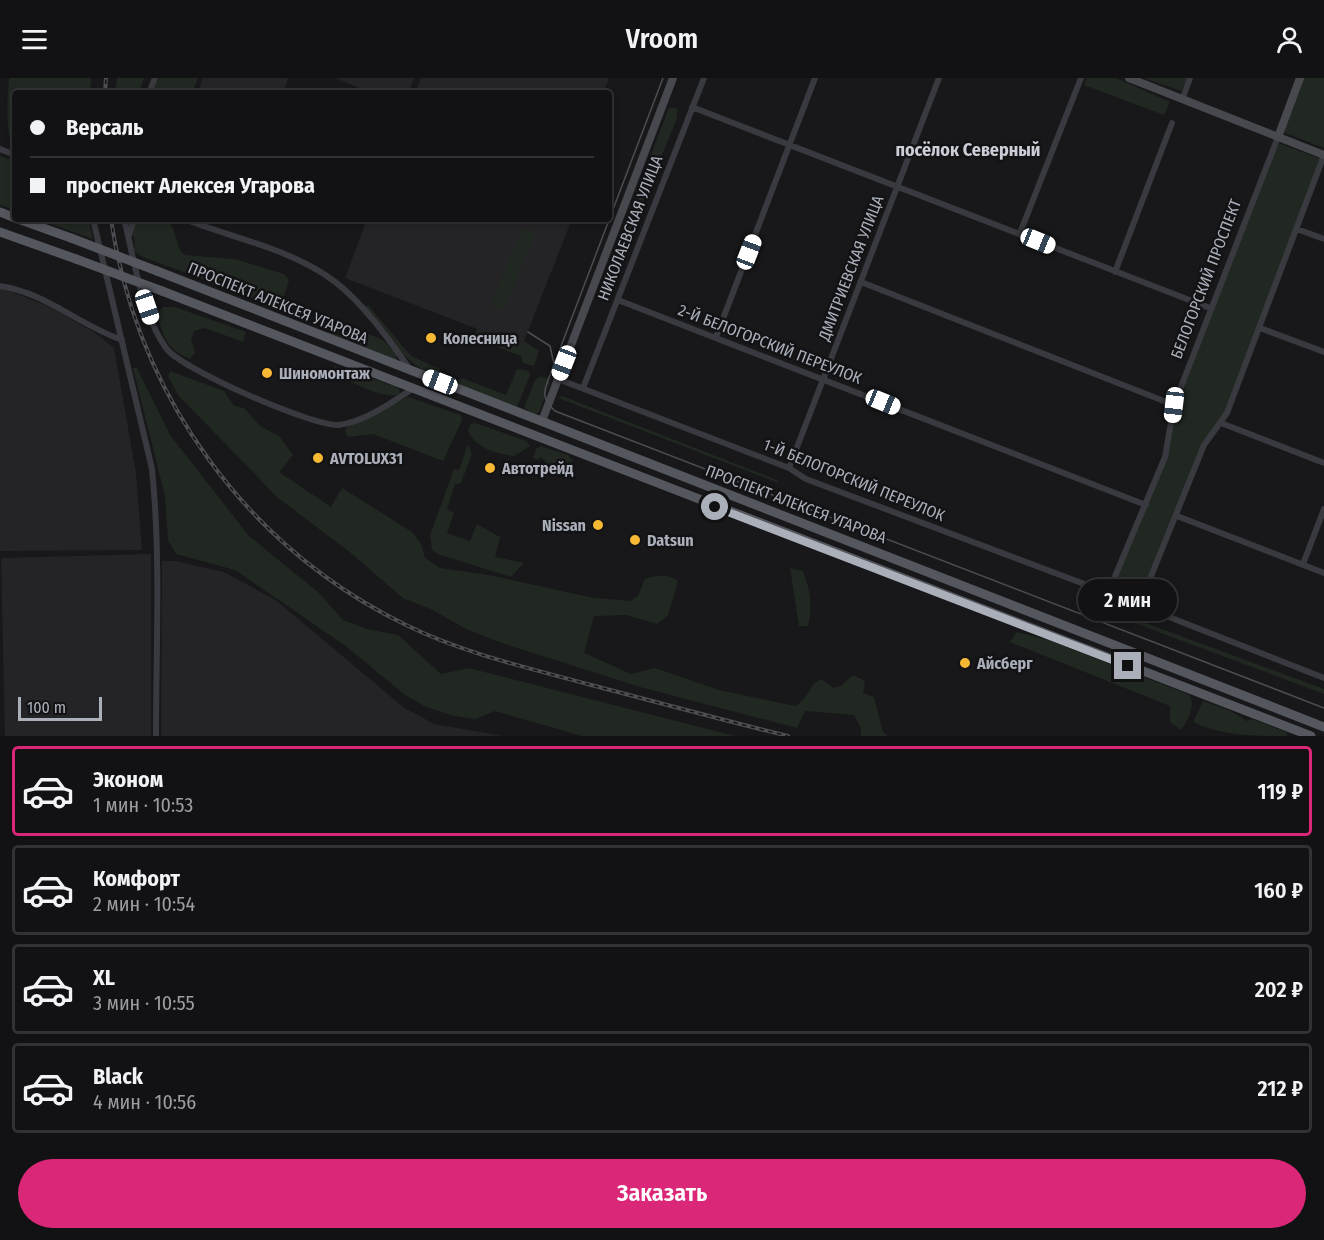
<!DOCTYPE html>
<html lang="ru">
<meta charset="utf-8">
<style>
:root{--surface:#121214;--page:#1f2022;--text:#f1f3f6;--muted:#9c9ea0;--line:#313234;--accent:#db2777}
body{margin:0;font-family:"Fira Sans Condensed",sans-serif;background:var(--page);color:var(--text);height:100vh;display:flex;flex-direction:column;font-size:22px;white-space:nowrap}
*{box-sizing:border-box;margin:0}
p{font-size:20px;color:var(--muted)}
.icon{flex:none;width:33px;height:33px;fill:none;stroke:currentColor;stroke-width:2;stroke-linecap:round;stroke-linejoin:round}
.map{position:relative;height:658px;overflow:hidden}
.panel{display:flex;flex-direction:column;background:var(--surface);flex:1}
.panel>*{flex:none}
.banner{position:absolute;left:12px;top:12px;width:600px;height:132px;border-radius:6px;box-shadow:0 3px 9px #0003,0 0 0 2px var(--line);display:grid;align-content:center;height:132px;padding:0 18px;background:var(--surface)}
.scale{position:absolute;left:18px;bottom:15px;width:84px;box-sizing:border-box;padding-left:6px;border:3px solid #aaafba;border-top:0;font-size:16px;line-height:21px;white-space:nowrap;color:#aaafba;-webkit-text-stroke:4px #131315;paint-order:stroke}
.end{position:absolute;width:27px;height:27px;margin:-14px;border:8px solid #aaafba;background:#111;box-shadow:0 0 0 3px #111}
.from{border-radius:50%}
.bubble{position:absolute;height:42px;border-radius:21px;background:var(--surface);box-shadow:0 3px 9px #0003,0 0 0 2px var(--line);font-size:20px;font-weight:600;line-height:42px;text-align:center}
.car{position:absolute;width:18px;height:36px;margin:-18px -9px;border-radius:8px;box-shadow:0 0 4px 2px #0007;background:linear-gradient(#fff 24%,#345 0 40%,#fff 0 76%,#345 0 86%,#fff 0)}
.banner b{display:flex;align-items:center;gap:21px;height:57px;font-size:22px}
.banner b+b{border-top:2px solid var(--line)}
.banner i{width:15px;height:15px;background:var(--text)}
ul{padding:10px 0 0;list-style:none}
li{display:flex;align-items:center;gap:18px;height:90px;margin:0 12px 9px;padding:0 6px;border:3px solid var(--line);border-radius:6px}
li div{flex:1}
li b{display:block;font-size:22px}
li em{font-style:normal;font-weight:600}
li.selected{border-color:var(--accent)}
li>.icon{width:54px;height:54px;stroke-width:1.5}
.primary-button{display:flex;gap:12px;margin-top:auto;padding:12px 18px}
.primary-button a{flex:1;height:69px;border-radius:36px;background:var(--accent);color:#fff;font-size:24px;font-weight:600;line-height:69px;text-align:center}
header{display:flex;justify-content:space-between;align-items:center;height:78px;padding:0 18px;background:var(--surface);font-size:27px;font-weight:600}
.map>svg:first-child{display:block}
.built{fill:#242427}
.green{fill:#202821}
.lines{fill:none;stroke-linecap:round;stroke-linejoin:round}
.street{stroke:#393a3f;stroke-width:6}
.secondary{stroke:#47494f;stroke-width:8}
.primary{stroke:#55575e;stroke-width:9}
.tram{stroke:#4c4e54;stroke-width:1.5}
.rail-casing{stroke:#4c4e54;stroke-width:4}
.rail{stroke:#131315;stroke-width:1.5;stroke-dasharray:4.5;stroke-linecap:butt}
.primary-bridge{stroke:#55575e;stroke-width:9}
.route{stroke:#aaafba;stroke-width:8}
.poi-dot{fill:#f7b833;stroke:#131315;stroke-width:2}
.labels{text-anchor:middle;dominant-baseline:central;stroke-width:5;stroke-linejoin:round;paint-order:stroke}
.street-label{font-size:16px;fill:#aaafba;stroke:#131315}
.poi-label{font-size:16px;font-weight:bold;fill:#aaafba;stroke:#131315;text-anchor:start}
.neighbourhood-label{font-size:18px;font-weight:bold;fill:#cbced6;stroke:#131315}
</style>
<header><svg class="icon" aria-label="menu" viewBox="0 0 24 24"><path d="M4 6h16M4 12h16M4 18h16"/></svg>Vroom<svg class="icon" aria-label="person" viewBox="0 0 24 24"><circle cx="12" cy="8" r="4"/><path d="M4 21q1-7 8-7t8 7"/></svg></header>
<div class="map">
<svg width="1324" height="658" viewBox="0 0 1324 658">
<rect width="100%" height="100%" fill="#18181a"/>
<path class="built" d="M203 0H288L283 15H198Z
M335 0H414L408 15H371Z
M421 0H609L603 15H415Z
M367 141H572L522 268 345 200Z
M0 209 52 230 95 255 114 270 136 395 142 472 0 473Z
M151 476V658H5L1 480Z
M162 483H175L224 494 277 523 403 629 434 646 503 658H161Z"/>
<path class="green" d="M9 0H91L90 15H15V71C4 61 8 15 9 0Z
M117 0H144L139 15H115Z
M159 0H198L192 15H151Z
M1087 0H1116L1170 24 1164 37 1084 7Z
M1144 0H1188L1181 13Z
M1304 0H1324V70L1283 54Z
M669 30H677V40L627 162 623 159 622 151Z
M1278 65 1321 81 1224 337 1209 356 1141 518 1133 523 1114 512V507L1168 374 1177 326Z
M0 78 15 83V132L0 127Z
M36 141H88L93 161Z
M138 141C145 141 156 139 163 141 179 146 173 169 185 177L235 181 284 196 289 202 283 222 274 228 143 179 134 173 135 163 130 150Z
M522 152H532L535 156 505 229 496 232 493 228 496 213Z
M368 227 411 278 440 291V293C416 303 378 246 365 230Z
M163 229H175L246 254 243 264 205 250 194 253 191 261 195 275 190 281C163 268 166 261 156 235Z
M352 249 383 262 397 277 396 284 328 257 329 254 341 258Z
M477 251 522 268 524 263 539 273 534 288 523 285 521 278 475 260Z
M334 288 394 308 399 311 400 316C384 323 347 302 333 293Z
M133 290H137L170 357 249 458 319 515 343 542 367 551 398 557 441 596 469 590 735 658H582L495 633 476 641 454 638 426 629 405 617 347 569 235 492 176 476 168 462 165 418Z
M517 291 529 293 530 297 517 329 459 307 456 303 462 300 506 317Z
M170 293 224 313 234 328 244 330 260 348 279 358 293 377 279 394 331 429 342 410 412 454 421 466 425 480 440 490 489 497 594 520 630 523 638 518 645 501C656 497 669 496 678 503L668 537 657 546 626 537 594 538 584 575 631 596 655 590 719 612 795 628C810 620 808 607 821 601L833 610 841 608 853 597 865 603 863 615 874 619 883 654 888 658H861V650L854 637 805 633 797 650 640 609 502 565 466 551 433 532 403 520 352 476 277 419 178 317 168 298Z
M541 298 548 301 550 305 539 334 535 336 524 330 535 302Z
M562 318 779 403V405L561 321 559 319Z
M408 319 461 337 462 342 443 383 373 356 348 359 345 352 347 349Z
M475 345 526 363 530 368 514 378C496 375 475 371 468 352L471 346Z
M468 366 472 376 461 405 455 406 447 431 454 435 447 455 470 463 477 446 500 459 495 479 524 485 511 499 438 476 432 472 430 457 454 391 459 392Z
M541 368 568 377 573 383 569 391 553 386 550 388 541 379 538 382 533 380 536 371Z
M790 490 803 493C810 511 813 529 808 548H799Z
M1129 539 1324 611V616L1132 544 1128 540Z
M1017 554 1048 562 1190 617C1196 630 1187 642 1181 652L1170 644V628L1010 564Z
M1203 623 1231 633 1247 643 1252 641 1286 654 1288 658C1255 658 1222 658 1193 644Z"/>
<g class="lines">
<path class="street" d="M149 15 155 0
M1182 22 1190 0
M692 29 1210 230
M0 71 15 77
M93 141 152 391C161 479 156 569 156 658
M124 141C135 183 140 233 166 270 180 291 314 349 339 347 364 344 391 325 412 311
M184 141C233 160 291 171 334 203 363 225 388 260 409 290
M1297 151 1324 161
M1020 155 1081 0
M129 157 134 141
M1115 194 1172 45
M861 204 1174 327
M0 208C46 215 79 247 122 262
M618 222 1146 427
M1260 250 1324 274
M716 259 815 0
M558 301 789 390 806 401 1108 515 1324 600
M583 310 704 0
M1221 345 1324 385
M789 390 939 0
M1177 438 1324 495
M1303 486 1324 431
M1108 515 1165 379 1174 327 1278 59
M1139 528 1204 367 1227 335 1324 77"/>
<path class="secondary" d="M1129 0 1324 77
M1278 59 1300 0
M542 343 673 0"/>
<path class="primary" d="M0 134 15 140
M18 141 71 160
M0 154 76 181
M157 193 1324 649
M162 213 1311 658"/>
<path class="tram" d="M663 0 547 305C542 317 546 325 555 333L1324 630
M528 254 550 268 554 286"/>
<defs>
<path id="rail" d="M105 15 106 0
M111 141C137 317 246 469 406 547 465 576 529 590 591 607 657 624 722 642 788 658"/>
</defs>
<use href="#rail" class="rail-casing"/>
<use href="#rail" class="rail"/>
<path class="primary-bridge" d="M71 160 157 193
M76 181 162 213"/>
</g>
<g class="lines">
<path class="route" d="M715 429 1128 588"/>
</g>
<g class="poi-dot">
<circle cx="431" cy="260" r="6"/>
<circle cx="267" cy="295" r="6"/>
<circle cx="318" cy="380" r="6"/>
<circle cx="490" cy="390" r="6"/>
<circle cx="598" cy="447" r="6"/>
<circle cx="635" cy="462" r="6"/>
<circle cx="965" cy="585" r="6"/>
</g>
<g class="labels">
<g class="street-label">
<text transform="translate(630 150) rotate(-69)">НИКОЛАЕВСКАЯ УЛИЦА</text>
<text transform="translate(851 190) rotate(-69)">ДМИТРИЕВСКАЯ УЛИЦА</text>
<text transform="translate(1206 201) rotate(-69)">БЕЛОГОРСКИЙ ПРОСПЕКТ</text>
<text transform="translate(278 225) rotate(22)">ПРОСПЕКТ АЛЕКСЕЯ УГАРОВА</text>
<text transform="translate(770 266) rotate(21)">2-Й БЕЛОГОРСКИЙ ПЕРЕУЛОК</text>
<text transform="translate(854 402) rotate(22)">1-Й БЕЛОГОРСКИЙ ПЕРЕУЛОК</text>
<text transform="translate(796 426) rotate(21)">ПРОСПЕКТ АЛЕКСЕЯ УГАРОВА</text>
</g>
<g class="poi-label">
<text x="443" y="260">Колесница</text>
<text x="279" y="295">Шиномонтаж</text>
<text x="330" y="380">AVTOLUX31</text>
<text x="502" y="390">Автотрейд</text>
<text x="586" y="447" text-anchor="end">Nissan</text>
<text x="647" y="462">Datsun</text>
<text x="977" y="585">Айсберг</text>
</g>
<g class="neighbourhood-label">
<text x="968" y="72">посёлок Северный</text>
</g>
</g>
</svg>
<div class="scale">100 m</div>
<i class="end from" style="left:715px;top:429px"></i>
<i class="end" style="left:1128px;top:588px"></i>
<div class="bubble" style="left:1078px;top:501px;width:99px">2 мин</div>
<i class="car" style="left:1038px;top:163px;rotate:112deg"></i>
<i class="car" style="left:749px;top:174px;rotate:21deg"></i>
<i class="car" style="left:147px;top:229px;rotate:161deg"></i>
<i class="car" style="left:564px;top:285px;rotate:201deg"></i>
<i class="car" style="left:440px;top:304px;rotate:291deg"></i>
<i class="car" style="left:883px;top:324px;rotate:112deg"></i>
<i class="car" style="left:1174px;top:327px;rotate:187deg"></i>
<div class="banner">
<b><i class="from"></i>Версаль</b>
<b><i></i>проспект Алексея Угарова</b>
</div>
</div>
<section class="panel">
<ul>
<li class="selected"><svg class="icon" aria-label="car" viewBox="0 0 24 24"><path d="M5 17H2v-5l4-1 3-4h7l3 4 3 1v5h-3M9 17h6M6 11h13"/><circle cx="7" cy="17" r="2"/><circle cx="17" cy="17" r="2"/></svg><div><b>Эконом</b><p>1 мин · 10:53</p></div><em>119 ₽</em></li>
<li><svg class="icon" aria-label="car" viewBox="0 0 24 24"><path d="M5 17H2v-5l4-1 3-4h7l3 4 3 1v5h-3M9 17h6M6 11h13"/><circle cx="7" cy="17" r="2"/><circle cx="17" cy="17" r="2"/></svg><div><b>Комфорт</b><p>2 мин · 10:54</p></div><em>160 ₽</em></li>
<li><svg class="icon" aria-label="car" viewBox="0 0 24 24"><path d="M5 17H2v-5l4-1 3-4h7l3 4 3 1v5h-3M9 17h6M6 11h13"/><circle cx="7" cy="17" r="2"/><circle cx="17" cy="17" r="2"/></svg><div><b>XL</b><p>3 мин · 10:55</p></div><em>202 ₽</em></li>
<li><svg class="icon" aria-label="car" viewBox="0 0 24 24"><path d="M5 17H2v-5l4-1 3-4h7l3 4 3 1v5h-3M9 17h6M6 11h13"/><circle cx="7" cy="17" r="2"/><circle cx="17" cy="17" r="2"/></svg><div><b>Black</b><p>4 мин · 10:56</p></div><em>212 ₽</em></li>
</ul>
<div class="primary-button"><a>Заказать</a></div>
</section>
